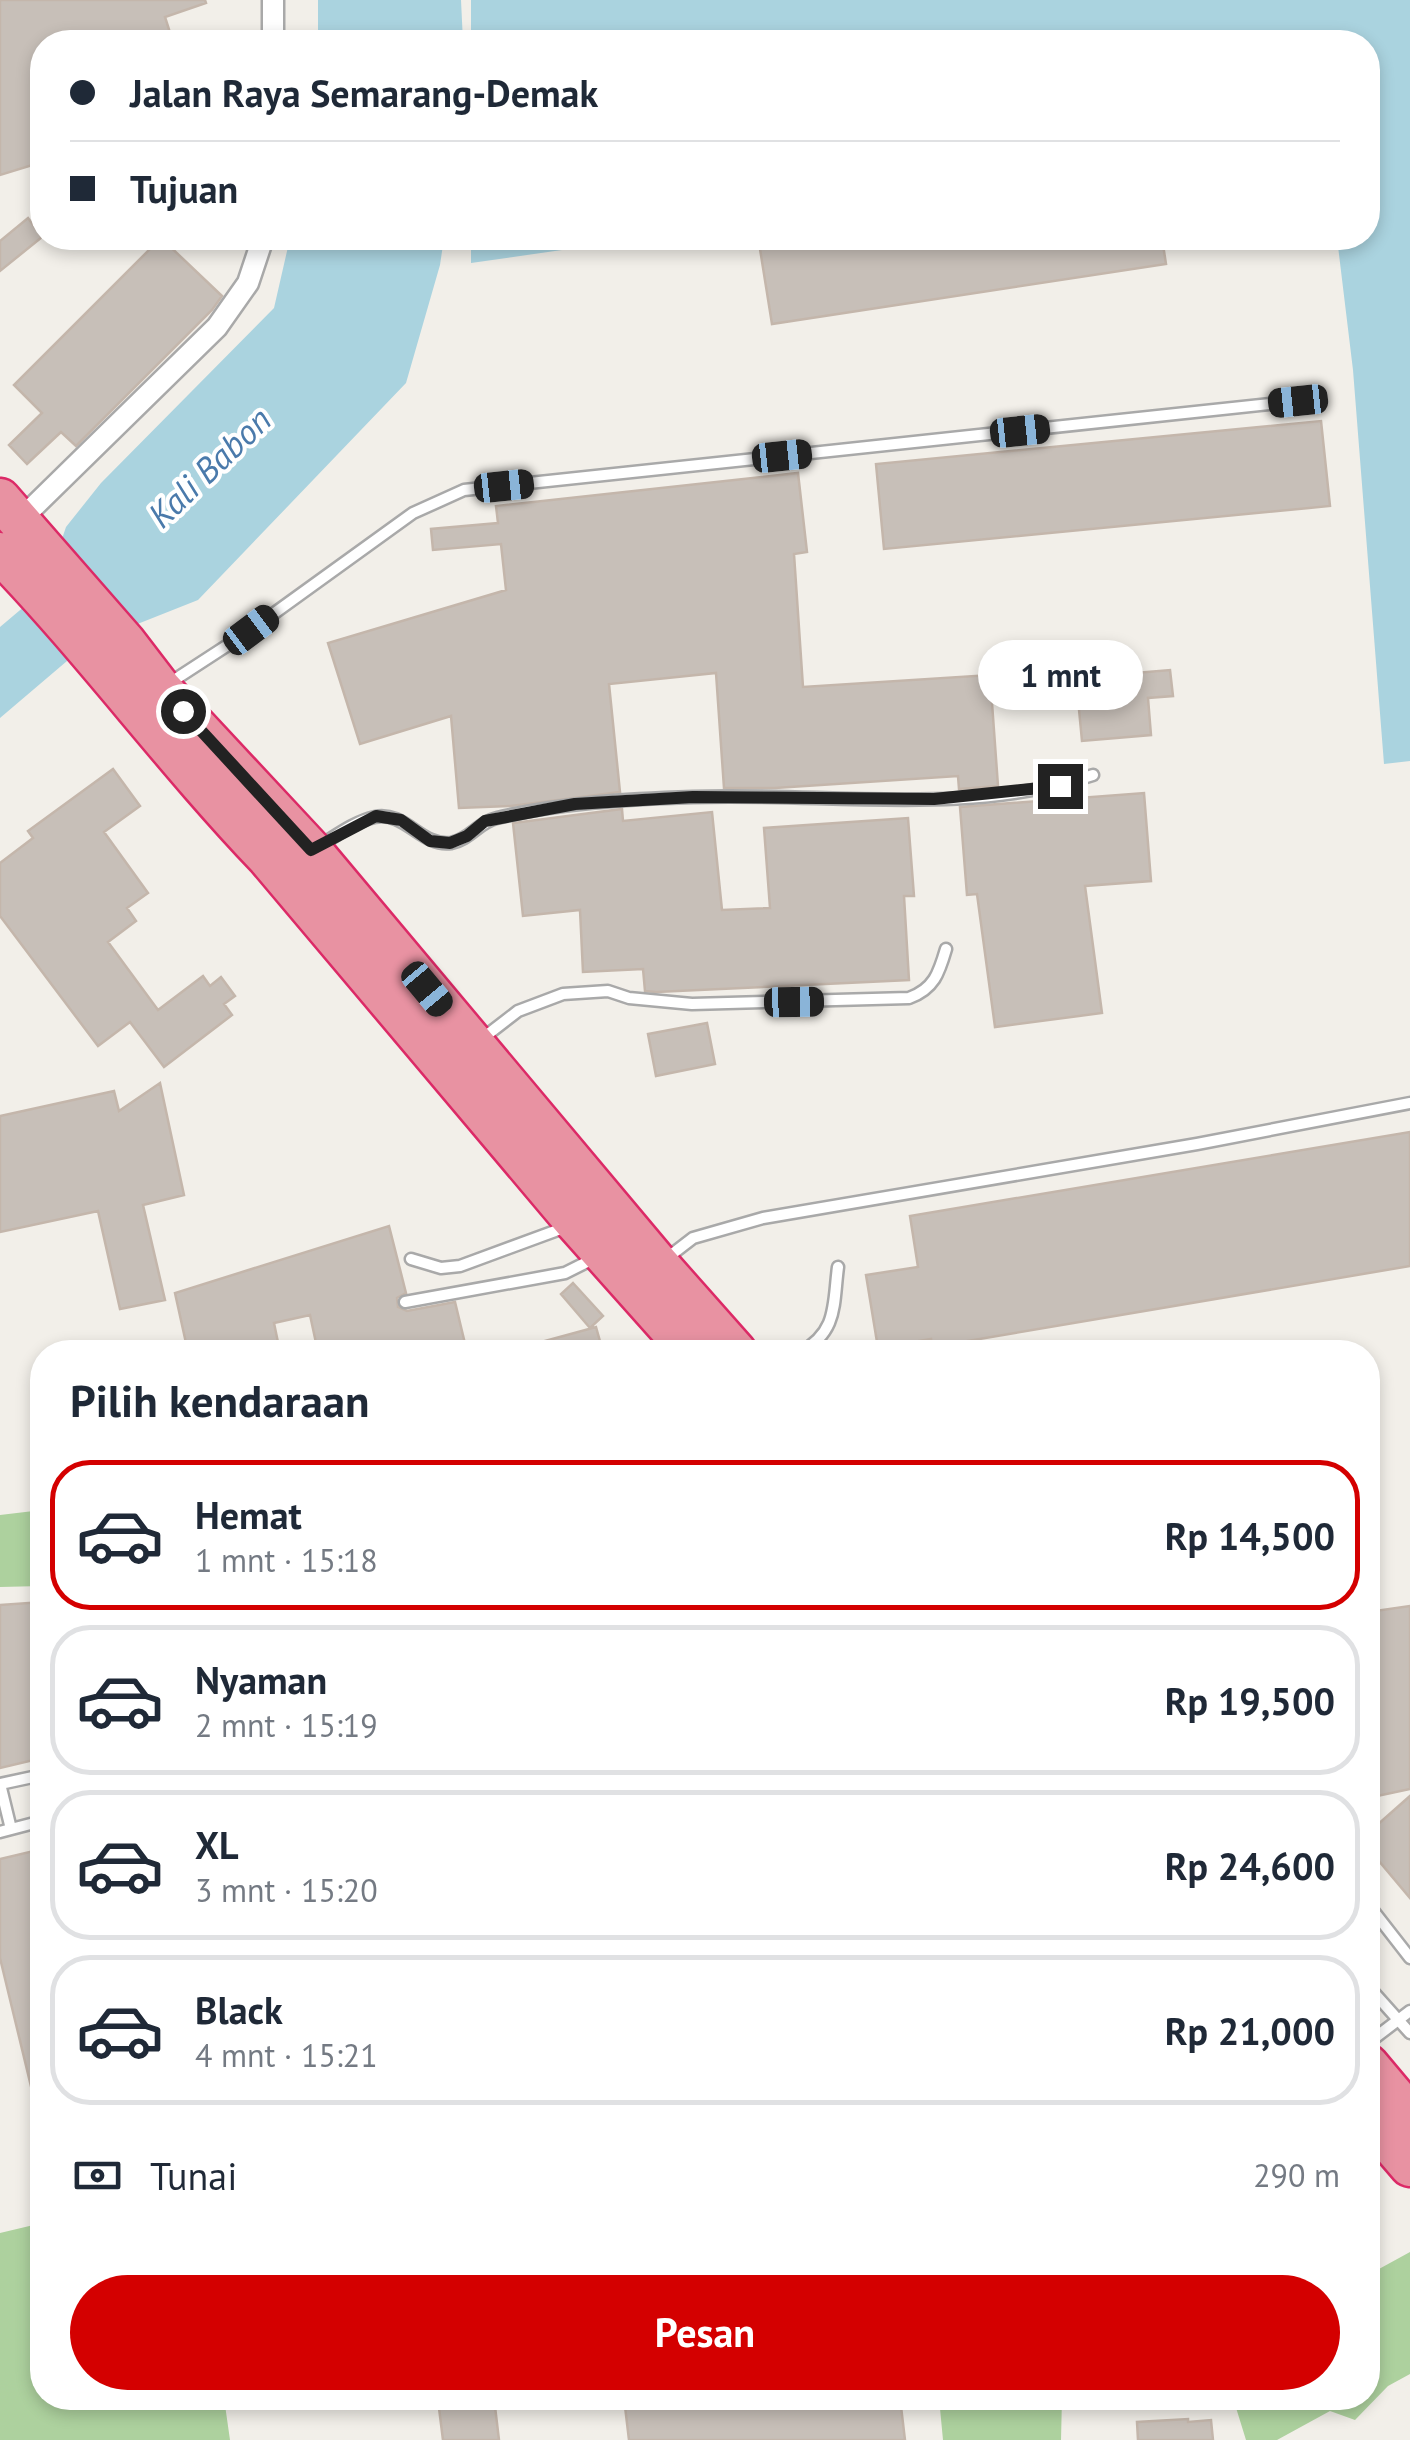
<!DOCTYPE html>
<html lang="id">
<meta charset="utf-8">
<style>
:root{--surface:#fff;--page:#f2f2f3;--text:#1f2937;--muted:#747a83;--line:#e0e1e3;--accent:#d40000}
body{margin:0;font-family:"PT Sans",sans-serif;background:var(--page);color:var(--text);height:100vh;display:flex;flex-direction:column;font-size:38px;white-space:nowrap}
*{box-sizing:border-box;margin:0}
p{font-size:32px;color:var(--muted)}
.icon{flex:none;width:55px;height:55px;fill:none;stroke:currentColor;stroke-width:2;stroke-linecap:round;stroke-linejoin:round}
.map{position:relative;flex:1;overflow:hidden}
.details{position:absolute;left:30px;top:1340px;width:1350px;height:1070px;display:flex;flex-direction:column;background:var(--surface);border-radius:40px;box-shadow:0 5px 15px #0003}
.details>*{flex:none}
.hud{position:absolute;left:30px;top:30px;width:1350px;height:220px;border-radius:40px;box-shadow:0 5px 15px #0003;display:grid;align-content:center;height:220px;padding:0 40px;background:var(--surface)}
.end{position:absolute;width:45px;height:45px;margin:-22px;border:12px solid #222;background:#fff;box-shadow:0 0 0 5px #fff}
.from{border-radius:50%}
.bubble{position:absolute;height:70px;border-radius:35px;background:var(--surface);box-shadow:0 5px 15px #0003;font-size:32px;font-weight:700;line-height:70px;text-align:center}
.car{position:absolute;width:30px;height:60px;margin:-30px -15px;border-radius:12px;box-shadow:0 0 8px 2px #0007;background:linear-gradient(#222 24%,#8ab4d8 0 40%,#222 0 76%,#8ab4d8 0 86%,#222 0)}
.hud b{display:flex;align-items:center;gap:35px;height:95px;font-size:38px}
.hud b+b{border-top:2px solid var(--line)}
.hud i{width:25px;height:25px;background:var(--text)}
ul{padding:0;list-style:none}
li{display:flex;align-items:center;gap:30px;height:150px;margin:0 20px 15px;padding:0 20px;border:5px solid var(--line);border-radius:40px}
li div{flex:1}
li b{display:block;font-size:38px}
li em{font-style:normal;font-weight:700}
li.on{border-color:var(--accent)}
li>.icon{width:90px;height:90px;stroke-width:1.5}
h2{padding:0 40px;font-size:45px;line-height:120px}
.pay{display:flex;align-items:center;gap:25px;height:110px;padding:0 40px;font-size:38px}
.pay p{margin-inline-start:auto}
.cta{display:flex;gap:20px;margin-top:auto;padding:20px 40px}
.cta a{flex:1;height:115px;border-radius:60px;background:var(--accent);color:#fff;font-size:40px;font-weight:700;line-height:115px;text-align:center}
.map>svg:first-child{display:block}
.forest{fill:#add19e}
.water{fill:#aad3df}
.building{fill:#c7bfb8;stroke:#c4b6ab;stroke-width:2.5}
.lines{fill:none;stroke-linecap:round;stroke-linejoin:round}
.lane-casing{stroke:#a9a9a9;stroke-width:15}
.street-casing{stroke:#a9a9a9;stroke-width:25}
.highway-casing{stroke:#dc2a67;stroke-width:45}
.lane{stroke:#fff;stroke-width:10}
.street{stroke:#fff;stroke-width:20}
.highway{stroke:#e892a2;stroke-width:40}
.route{stroke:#222;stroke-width:12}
.labels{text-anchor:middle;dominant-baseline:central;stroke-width:8;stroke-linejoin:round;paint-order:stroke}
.water-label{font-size:35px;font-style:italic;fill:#4a7aab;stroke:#fff}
</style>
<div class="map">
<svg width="1410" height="2440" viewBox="0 0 1410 2440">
<rect width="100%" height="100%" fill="#f2efe9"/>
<path class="forest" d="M42 1510V1586L0 1587V1515Z
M42 2223V2398H142L225 2405 230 2440H0V2233Z
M1410 2252V2374L1388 2386 1355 2420 1330 2411 1277 2440H1246L1233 2398H1368V2275Z
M939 2398H1062L1061 2440H943Z"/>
<path class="water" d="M318 0H461L463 42H318Z
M471 0H1410V761L1384 764 1353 370 1337 238H1368V42H471Z
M290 238H444L440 265 406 383 198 600 87 644 0 718V627L45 589 66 527 101 483 274 308Z
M471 238H646L471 263Z"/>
<path class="building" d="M0 0H205L206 3 165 17 173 42H42V162L0 175Z
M28 218 42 237 0 271V241Z
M161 238 222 296 212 310 76 446 61 432 27 464 9 445 42 413 14 385Z
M839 238H1162L1166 264 772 324 760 249Z
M1321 421 1330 506 884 549 876 464Z
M798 473 807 552 794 554 803 687 990 675 998 786 959 789 958 776 775 788H724L716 673 609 684 620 792 511 806 459 808 451 716 360 744 328 643 506 590 501 544 433 550 431 529 498 523 496 506Z
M1170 670 1173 696 1148 698 1151 735 1082 741 1076 678Z
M113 769 140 806 104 832 148 893 127 908 136 921 108 942 158 1010 203 976 210 986 221 977 235 996 224 1004 232 1015 164 1067 130 1022 98 1046 0 916V863L33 838 28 831Z
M1144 793 1151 881 1085 886 1102 1013 995 1027 977 894 967 895 960 807Z
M622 809 623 821 712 812 722 910 770 908 764 828 908 818 914 896H904L909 980 656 992 645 991 643 969 583 972 580 910 523 916 513 823Z
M707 1023 715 1064 656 1076 648 1034Z
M160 1083 184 1195 143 1205 165 1300 120 1309 98 1211 0 1232V1116L114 1091 119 1111Z
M1410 1132V1266L932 1347 931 1339 878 1348 866 1275 918 1267 910 1216Z
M389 1226 406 1293 397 1298 398 1307 407 1311 455 1302 467 1352H318L310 1315 274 1323 280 1352H188L175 1293Z
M573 1283 603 1316 590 1328 561 1294Z
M596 1327 603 1352H523V1347Z
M42 1602V1758L0 1768V1605Z
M1410 1606V1789L1368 1798V1612Z
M1410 1796V1898L1368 1848V1833Z
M42 1849V2106L36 2107 0 1958V1859Z
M455 2398H494L499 2440H443L438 2400Z
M624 2398H900L905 2440H629Z
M1188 2419V2422L1211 2420 1213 2440H1138L1137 2422Z"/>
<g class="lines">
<defs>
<path id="lane" d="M168 684 251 630 413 513 464 490 1298 401
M321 845C337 835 356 821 375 817 406 811 421 847 451 843 469 840 479 822 497 818 560 803 628 799 693 797 824 792 966 817 1093 775
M483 1038 518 1011 563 994 608 991 629 998 692 1004 909 998C934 989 939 973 946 949
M667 1258 693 1238 763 1218 1197 1144 1410 1103
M411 1259 441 1268 460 1266 566 1227
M405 1302 565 1273 593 1259
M801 1352C838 1331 833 1305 838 1267
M1137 1352H1138
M0 1784 11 1829
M0 1784 42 1775
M0 1832 42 1821
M1368 1904 1410 1958
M1368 1986 1410 2033
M1368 2043 1410 2011"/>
<path id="street" d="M273 0V42
M19 521 217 327 248 283 263 238"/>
<path id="highway" d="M0 499 125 642 161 689 311 850 659 1265 736 1352
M0 553C94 650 174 760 268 858L576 1223 691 1352
M1368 2065 1410 2115
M1368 2117 1410 2166"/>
</defs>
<use href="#lane" class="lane-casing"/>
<use href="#street" class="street-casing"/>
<use href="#highway" class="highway-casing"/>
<use href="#lane" class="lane"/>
<use href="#street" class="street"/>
<use href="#highway" class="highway"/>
</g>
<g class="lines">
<path class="route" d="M183 711 311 850 376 816 401 820 430 841 450 843 467 836 485 821 575 804 693 797 934 799 1060 786"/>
</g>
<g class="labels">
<g class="water-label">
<text transform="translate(209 467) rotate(-44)">Kali Babon</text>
</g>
</g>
</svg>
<i class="end from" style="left:183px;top:711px"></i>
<i class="end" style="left:1060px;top:786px"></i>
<div class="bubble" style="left:978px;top:640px;width:165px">1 mnt</div>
<i class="car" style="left:1298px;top:401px;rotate:264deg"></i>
<i class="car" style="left:1020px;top:431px;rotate:84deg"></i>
<i class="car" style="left:782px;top:456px;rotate:84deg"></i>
<i class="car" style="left:504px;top:486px;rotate:84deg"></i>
<i class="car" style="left:251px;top:630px;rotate:53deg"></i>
<i class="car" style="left:427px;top:989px;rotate:140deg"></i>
<i class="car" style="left:794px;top:1002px;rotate:89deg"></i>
<div class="hud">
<b><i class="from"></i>Jalan Raya Semarang-Demak</b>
<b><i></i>Tujuan</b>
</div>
<section class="details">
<h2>Pilih kendaraan</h2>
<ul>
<li class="on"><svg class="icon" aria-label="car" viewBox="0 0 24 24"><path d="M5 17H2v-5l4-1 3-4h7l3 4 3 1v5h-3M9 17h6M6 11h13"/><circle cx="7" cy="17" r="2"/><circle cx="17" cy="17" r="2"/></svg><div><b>Hemat</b><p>1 mnt · 15:18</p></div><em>Rp 14,500</em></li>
<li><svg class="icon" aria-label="car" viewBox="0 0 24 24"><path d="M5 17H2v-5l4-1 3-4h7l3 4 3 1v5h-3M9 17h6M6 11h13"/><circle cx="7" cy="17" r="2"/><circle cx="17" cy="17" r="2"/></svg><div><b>Nyaman</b><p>2 mnt · 15:19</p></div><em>Rp 19,500</em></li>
<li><svg class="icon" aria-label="car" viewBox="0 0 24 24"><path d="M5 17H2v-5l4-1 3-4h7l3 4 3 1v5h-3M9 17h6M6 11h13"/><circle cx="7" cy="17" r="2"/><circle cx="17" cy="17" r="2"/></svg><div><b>XL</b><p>3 mnt · 15:20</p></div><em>Rp 24,600</em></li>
<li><svg class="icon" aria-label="car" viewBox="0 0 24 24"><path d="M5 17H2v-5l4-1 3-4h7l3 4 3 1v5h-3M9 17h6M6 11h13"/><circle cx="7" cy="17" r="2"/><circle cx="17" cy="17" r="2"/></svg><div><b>Black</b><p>4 mnt · 15:21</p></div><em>Rp 21,000</em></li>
</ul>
<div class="pay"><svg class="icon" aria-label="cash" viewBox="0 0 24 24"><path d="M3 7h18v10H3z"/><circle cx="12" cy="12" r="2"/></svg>Tunai<p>290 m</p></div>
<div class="cta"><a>Pesan</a></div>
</section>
</div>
